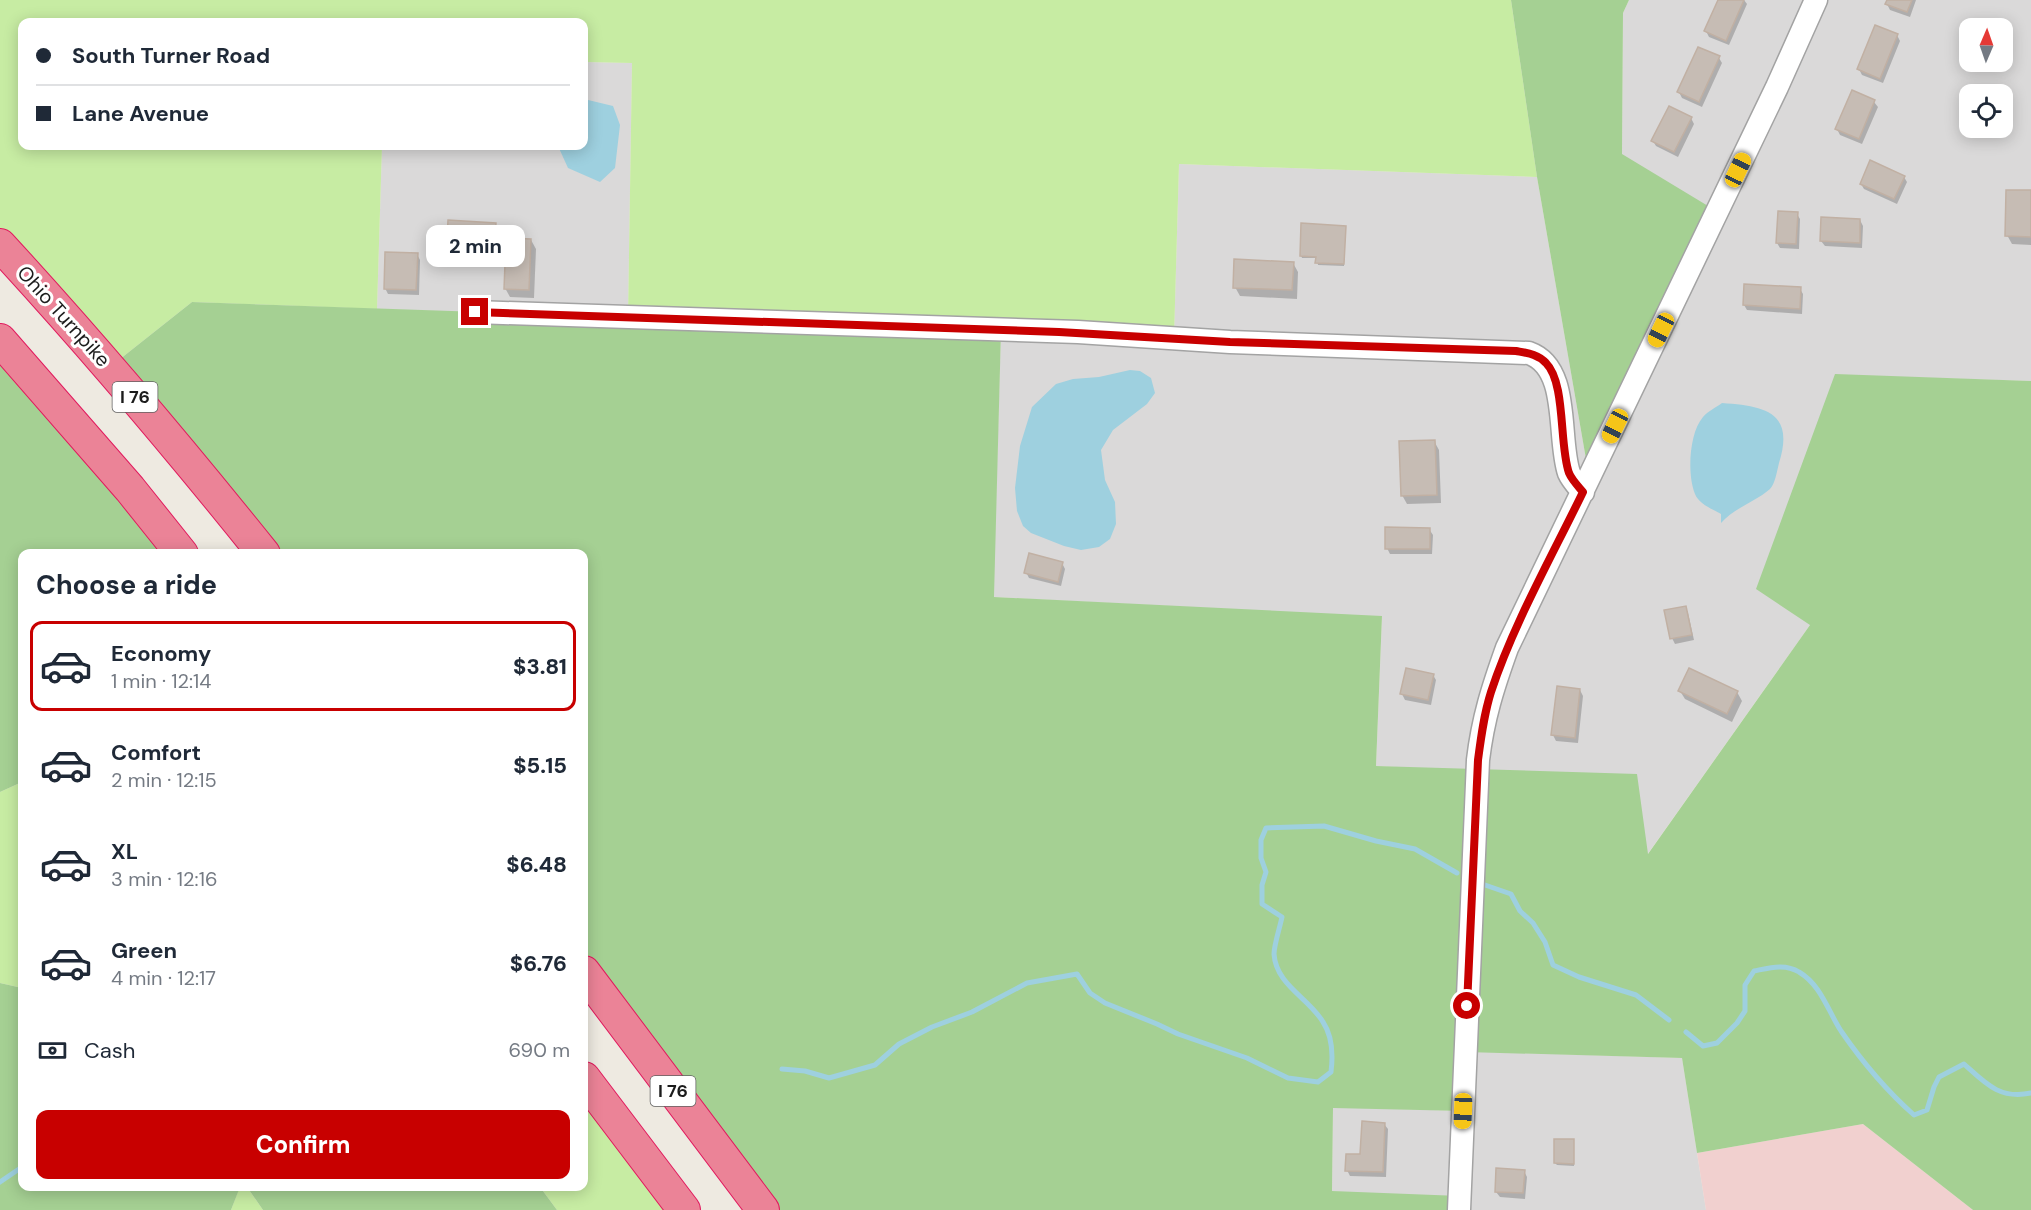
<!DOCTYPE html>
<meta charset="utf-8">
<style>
:root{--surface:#fff;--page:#f6f6f7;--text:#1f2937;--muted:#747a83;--line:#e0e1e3;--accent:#c80000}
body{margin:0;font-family:"DM Sans",sans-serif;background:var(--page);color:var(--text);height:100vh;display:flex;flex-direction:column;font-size:22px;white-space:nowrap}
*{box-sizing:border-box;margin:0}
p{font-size:20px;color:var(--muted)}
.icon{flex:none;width:33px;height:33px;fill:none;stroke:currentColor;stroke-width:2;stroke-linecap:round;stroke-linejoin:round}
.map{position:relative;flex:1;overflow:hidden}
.drawer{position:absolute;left:18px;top:549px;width:570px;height:642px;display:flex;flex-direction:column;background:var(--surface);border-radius:12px;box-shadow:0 3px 15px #0003}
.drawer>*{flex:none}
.hud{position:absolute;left:18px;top:18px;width:570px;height:132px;border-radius:12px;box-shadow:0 3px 15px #0003;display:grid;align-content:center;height:132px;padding:0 18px;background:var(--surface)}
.needle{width:39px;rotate:2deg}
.buttons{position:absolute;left:1959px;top:18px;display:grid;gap:12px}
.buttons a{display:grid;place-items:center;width:54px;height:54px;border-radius:12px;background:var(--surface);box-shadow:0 3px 15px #0003;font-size:30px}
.end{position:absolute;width:27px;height:27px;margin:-14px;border:8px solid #c80000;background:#fff;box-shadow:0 0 0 3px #fff}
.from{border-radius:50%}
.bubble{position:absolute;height:42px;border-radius:12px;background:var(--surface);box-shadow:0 3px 15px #0003;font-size:20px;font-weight:800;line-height:42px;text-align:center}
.car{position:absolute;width:18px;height:36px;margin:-18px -9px;border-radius:8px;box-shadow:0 0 4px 2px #0007;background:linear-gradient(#f5c518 24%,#345 0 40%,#f5c518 0 76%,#345 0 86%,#f5c518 0)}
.hud b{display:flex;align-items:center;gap:21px;height:57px;font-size:22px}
.hud b+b{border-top:2px solid var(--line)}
.hud i{width:15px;height:15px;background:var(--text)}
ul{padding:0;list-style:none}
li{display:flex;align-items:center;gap:18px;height:90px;margin:0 12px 9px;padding:0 6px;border:3px solid transparent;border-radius:12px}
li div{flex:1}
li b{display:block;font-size:22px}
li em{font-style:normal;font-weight:800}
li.selected{border-color:var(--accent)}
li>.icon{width:54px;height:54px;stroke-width:1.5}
h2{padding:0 18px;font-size:27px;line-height:72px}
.pay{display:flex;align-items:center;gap:15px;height:66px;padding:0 18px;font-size:22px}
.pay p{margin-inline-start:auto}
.primary-button{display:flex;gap:12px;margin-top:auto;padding:12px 18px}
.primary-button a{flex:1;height:69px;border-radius:12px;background:var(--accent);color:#fff;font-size:24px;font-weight:800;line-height:69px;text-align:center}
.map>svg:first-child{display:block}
.residential{fill:#dad9d9;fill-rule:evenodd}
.commercial{fill:#f1d0cf}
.grass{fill:#c7eca3}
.forest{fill:#a5d093}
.water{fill:#9ed0df}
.shadow{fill:#0003}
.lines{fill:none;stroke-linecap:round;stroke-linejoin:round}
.stream{stroke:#9ed0df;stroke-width:5}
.building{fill:#c6bcb4;stroke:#c1b0a3;stroke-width:1.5}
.minor-casing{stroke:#a3a3a3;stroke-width:25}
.highway-casing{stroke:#e11a5e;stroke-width:34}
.minor{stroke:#fff;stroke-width:22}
.highway{stroke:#eb8397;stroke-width:32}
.route{stroke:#c80000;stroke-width:8}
.labels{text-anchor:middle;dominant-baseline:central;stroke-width:6;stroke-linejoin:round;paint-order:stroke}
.shield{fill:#fff;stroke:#606060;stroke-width:1.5}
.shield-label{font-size:18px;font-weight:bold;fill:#1c1c1c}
.street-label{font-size:20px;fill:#1c1c1c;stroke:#fff}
</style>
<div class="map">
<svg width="2031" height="1210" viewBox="0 0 2031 1210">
<rect width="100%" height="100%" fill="#eeeae1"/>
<path class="residential" d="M1629 0H2031V381L1835 375 1810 625 1647 855 1477 771 1376 766 1382 617 993 597 1001 330 1174 338 1179 164 1537 177 1586 459 1622 154 1623 13ZM1970 28H2002V62H1970ZM1970 94H2002V128H1970Z
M584 62 632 63 628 318 377 309 382 146H584Z
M1465 1051 1682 1058 1706 1210H1459L1332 1191 1333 1107 1463 1111Z"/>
<path class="commercial" d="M1863 1124 1973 1210H1706L1697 1153Z"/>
<path class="grass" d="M0 0H1511L1537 177 1179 164 1174 338 628 318 632 63 584 62V22H22V146H382L377 309 192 302 110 367 0 245Z
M22 782V988L0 983V792Z
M584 1078 684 1210H557L540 1187 584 1186Z
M240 1186 247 1187 263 1210H231Z"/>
<path class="forest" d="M1511 0H1629L1623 13 1622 154 1718 212 1586 459 1537 177Z
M192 302 1001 330 994 597 1382 616 1376 766 1637 774 1648 854 1810 625 1756 589 1835 374 2031 381V1210H1973L1863 1124 1697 1153 1682 1058 1466 1052 1463 1111 1333 1108 1332 1191 1460 1196 1459 1210H763L584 972V554L264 553 110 367Z
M0 340 182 553 22 554V782L0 792Z
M0 983 22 988V1186L240 1187 231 1210H0Z
M247 1187H540L557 1210H263Z"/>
<path class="water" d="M584 99 613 106 620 125 615 168 600 182 568 168 558 146H584Z
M1130 370 1140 371 1151 378 1155 393 1147 404 1113 430 1101 450 1105 480 1115 502 1116 524 1110 539 1099 547 1081 550 1064 546 1031 533 1023 526 1017 511 1015 488 1020 446 1032 407 1056 384 1073 379 1099 377Z
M1722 403C1765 406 1795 412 1779 463 1777 471 1775 484 1770 489 1755 502 1734 508 1721 523V514C1712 509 1699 504 1695 494 1687 475 1689 433 1703 417 1708 411 1717 407 1722 403Z"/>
<path class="shadow" d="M1720 0H1744L1747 4 1729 45 1709 37 1706 31Z
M1888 0H1916L1910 17 1890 10 1887 4Z
M1897 35 1900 41 1883 83 1862 75 1859 69Z
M1719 58 1722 63 1702 107 1682 98 1679 92Z
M1874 102 1878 107 1862 144 1840 135 1837 129Z
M1691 118 1694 124 1678 157 1656 146 1653 141Z
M1904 177 1907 182 1897 204 1864 189 1861 184Z
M2031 192V245L2012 244 2007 235Z
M1797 214 1800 219 1799 249 1780 248 1777 243Z
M1860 220 1863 226 1862 248 1825 246 1821 241Z
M495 224 500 233 498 266 453 264 448 255Z
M1345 227 1344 266 1318 265 1317 258H1302L1301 255Z
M531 240 536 249 534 298 510 297 505 288Z
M417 254 420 260 419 295 388 294 385 288Z
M1293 263 1298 272 1297 299 1240 296 1235 287Z
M1800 289 1803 294 1802 314 1747 310 1744 305Z
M1434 441 1439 450 1441 503 1407 504 1402 495Z
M1429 529 1433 535 1432 554H1390L1387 548Z
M1062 563 1065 569 1061 586 1029 578 1026 572Z
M1685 607 1688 613 1694 640 1675 644 1672 638Z
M1433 675 1436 680 1431 705 1405 700 1402 694Z
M1580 690 1583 696 1578 743 1556 741 1553 735Z
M1680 691 1737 692 1742 701 1732 722 1685 699Z
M1384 1124 1388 1129 1386 1177 1350 1176 1347 1170 1362 1156Z
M1573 1140 1574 1166 1557 1165 1555 1163Z
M1524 1171 1527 1177 1525 1199 1500 1197 1496 1192Z"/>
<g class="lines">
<path class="stream" d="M1485 885 1511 894 1520 911 1533 923 1545 942 1553 965 1579 977 1636 995 1669 1020
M1686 1032 1703 1046 1717 1043 1737 1023 1745 1011V985L1754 971C1769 968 1785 963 1799 972 1821 985 1828 1011 1841 1031 1861 1060 1888 1092 1914 1115L1927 1110 1934 1087 1939 1077 1964 1064C1985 1083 2000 1100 2031 1093
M782 1069 805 1071 829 1078 875 1065 899 1044 932 1027 972 1012 1027 983 1077 974 1090 993 1105 1003 1157 1024 1178 1034 1247 1058 1288 1078 1318 1082 1331 1072C1333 1056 1333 1037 1323 1022 1309 998 1276 985 1274 954 1274 945 1280 927 1282 917L1262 904V885L1266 872 1261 858V840L1266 828 1324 826 1376 841 1415 849 1457 873
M0 1182 22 1167"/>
</g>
<path class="building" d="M1718 0H1744L1726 41 1704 31Z
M1887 0H1912L1907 12 1885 4Z
M1875 25 1898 34 1880 79 1857 69Z
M1698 47 1720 56 1699 102 1677 92Z
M1852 90 1875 100 1859 139 1835 129Z
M1669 106 1692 117 1674 152 1651 141Z
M1870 160 1905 176 1894 199 1860 184Z
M2006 190H2031V237L2005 236Z
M1778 211 1798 212 1796 244 1776 243Z
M1821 217 1860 219V243L1820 241Z
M448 220 496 223 494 258 446 256Z
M1301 223 1346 226 1344 264 1315 263 1316 257 1300 256Z
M506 238 531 239 529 290 504 289Z
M385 252 418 253 416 290 384 289Z
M1234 259 1294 262 1292 290 1233 288Z
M1744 284 1801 287 1800 309 1743 305Z
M1435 440 1437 495 1401 496 1399 441Z
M1385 527 1430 528V549H1385Z
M1029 553 1063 562 1058 582 1024 573Z
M1686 606 1692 635 1670 639 1664 610Z
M1406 668 1434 674 1428 700 1400 694Z
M1689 668 1738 691 1727 714 1678 691Z
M1557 686 1580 689 1575 738 1551 735Z
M1362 1121 1385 1123 1383 1172 1345 1171 1346 1154H1360Z
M1554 1139H1574V1164L1554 1163Z
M1496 1168 1525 1170 1523 1193 1495 1192Z"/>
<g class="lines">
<defs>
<path id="minor" d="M475 312 1078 332 1230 342 1529 353C1571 368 1557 438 1569 473 1572 480 1578 486 1583 492
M1459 1210 1478 760C1483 718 1493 687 1507 648L1777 87 1816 0"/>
<path id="highway" d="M0 245C92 345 179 448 264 554
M0 340 130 489 182 554
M584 972 763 1210
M584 1078 684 1210"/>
</defs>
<use href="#minor" class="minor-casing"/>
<use href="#highway" class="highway-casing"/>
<use href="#minor" class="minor"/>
<use href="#highway" class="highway"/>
</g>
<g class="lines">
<path class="route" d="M475 312 1059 332 1230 342 1516 351C1527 353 1538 354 1546 363 1566 383 1559 445 1569 473 1572 480 1578 486 1583 492 1552 556 1513 625 1491 692 1484 714 1481 737 1478 760L1467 1006"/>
</g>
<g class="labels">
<g class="shield">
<rect x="112.5" y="382" width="45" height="30" rx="4.5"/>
<rect x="650.5" y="1076" width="45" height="30" rx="4.5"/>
</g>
<g class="shield-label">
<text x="135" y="397">I 76</text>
<text x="673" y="1091">I 76</text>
</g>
<g class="street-label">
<text transform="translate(64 316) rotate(48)">Ohio Turnpike</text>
</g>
</g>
</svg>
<div class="buttons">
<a><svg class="needle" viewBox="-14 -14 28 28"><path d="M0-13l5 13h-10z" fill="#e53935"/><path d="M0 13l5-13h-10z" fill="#747a83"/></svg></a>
<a><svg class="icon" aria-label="locate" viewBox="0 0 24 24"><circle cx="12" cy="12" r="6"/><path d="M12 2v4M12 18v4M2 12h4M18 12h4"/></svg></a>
</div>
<i class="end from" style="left:1467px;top:1006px"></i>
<i class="end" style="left:475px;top:312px"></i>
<div class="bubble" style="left:426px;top:225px;width:99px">2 min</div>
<i class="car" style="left:1738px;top:170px;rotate:25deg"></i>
<i class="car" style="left:1661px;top:330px;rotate:206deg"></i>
<i class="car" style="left:1615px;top:426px;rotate:206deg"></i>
<i class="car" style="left:1463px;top:1111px;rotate:182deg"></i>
<div class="hud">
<b><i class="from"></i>South Turner Road</b>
<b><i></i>Lane Avenue</b>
</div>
<section class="drawer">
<h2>Choose a ride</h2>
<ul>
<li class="selected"><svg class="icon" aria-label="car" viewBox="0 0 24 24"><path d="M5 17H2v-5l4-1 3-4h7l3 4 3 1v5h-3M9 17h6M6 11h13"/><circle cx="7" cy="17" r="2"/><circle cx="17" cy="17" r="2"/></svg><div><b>Economy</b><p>1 min · 12:14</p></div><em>$3.81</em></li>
<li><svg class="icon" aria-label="car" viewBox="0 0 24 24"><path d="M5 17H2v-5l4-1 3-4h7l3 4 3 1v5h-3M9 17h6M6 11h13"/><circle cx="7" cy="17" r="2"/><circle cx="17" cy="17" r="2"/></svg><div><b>Comfort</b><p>2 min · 12:15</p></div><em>$5.15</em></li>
<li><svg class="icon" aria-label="car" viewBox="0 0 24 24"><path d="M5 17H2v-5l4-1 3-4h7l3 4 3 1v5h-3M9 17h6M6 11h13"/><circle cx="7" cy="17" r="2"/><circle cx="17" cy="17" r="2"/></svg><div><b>XL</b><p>3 min · 12:16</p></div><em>$6.48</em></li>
<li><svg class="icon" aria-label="car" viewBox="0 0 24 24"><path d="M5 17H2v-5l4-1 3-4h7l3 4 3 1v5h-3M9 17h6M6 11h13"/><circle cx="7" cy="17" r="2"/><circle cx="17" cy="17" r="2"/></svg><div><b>Green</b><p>4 min · 12:17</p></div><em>$6.76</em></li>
</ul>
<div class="pay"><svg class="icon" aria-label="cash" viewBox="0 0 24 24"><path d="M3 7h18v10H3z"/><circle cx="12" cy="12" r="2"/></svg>Cash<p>690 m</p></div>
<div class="primary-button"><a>Confirm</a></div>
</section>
</div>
